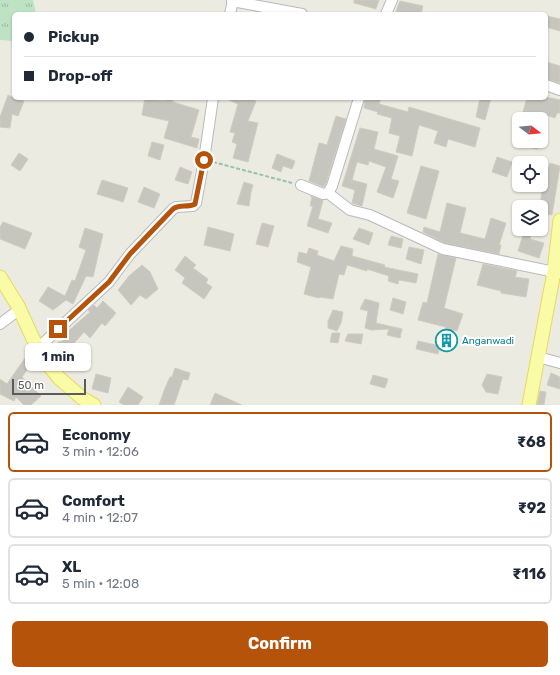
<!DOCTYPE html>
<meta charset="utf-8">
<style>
:root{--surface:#fff;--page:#f2f2f3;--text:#1f2937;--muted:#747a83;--line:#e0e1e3;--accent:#b45309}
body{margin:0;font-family:Rubik,sans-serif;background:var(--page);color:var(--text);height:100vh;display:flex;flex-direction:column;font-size:15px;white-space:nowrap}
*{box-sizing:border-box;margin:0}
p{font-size:13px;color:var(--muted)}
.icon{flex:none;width:22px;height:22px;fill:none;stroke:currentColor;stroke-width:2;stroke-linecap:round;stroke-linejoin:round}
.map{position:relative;height:405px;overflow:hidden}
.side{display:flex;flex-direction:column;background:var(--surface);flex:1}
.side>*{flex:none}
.hud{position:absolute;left:12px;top:12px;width:536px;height:88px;border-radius:6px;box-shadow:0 1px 3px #0004;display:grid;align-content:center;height:88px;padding:0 12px;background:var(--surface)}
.needle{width:26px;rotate:106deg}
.tools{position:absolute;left:512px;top:112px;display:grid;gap:8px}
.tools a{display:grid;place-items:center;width:36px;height:36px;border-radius:6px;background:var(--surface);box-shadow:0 1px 3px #0004;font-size:20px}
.scale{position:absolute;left:12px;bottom:10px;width:74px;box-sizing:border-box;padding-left:4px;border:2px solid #595b61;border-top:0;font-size:11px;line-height:14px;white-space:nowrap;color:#595b61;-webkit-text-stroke:3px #fff;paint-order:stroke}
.end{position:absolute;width:18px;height:18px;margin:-9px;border:5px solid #b45309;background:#fff;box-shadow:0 0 0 2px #fff}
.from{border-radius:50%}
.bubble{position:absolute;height:28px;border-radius:6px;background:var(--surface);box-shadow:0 1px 3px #0004;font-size:13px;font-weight:700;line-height:28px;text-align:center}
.hud b{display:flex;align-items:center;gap:14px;height:38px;font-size:15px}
.hud b+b{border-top:1px solid var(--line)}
.hud i{width:10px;height:10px;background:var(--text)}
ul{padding:7px 0 0;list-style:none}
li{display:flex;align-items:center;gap:12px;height:60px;margin:0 8px 6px;padding:0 4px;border:2px solid var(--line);border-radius:6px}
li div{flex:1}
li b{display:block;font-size:15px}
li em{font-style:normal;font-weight:700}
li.current{border-color:var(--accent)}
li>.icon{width:36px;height:36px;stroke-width:1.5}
.action{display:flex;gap:8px;margin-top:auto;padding:8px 12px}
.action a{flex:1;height:46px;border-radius:6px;background:var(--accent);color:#fff;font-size:16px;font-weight:700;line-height:46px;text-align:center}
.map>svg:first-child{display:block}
.grass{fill:url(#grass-tufts)}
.building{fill:#c6c5be;stroke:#d0cdbf}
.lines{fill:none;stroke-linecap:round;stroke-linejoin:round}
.minor-casing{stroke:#b8b9bf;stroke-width:12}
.major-casing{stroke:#ead95c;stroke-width:15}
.path{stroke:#98c3ab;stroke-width:2;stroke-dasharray:4 2;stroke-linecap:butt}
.minor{stroke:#fff;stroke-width:10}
.major{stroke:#fafba7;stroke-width:13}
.route{stroke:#b45309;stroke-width:5}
.labels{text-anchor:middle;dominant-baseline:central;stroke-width:4;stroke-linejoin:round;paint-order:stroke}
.culture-label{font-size:10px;fill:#0d838f;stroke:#fff;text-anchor:start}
</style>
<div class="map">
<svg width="560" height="405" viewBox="0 0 560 405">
<defs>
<pattern id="grass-tufts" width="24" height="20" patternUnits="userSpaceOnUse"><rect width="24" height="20" fill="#bee2c4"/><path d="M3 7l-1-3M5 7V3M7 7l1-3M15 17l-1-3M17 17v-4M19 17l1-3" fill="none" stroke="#9dbaa3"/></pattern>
</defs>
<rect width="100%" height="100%" fill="#ecebe1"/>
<path class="grass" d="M0 0H33L36 14H14V41L0 40Z"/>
<path class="building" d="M354 0H379L376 9 354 3Z
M400 1 423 6 421 14H395Z
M547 16 560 19V31L546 27Z
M546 62 560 66V83L546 79Z
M8 95 14 98 24 101 18 116 12 114 10 128 0 127V117Z
M546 97 560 100V113H557L555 118 546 115 545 119H521L527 98H546Z
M145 98 164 101V98H173V102L199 110 191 137 199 139 197 148 164 138 169 121 142 115Z
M225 98H249L256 101 248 121 258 123 248 162 233 158 237 144 232 142 235 133 230 132 238 104Z
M365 98H381L379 104 408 112 409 107 480 128 475 147 448 139 446 147 434 143 438 131 419 125 412 156 396 152 400 136 389 133 392 118 377 114 378 112 364 108Z
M480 98H491L485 120 476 117Z
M336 116 346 119 326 183 324 187 309 181 319 143 327 145Z
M360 128 378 132 374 149 398 156 391 179 399 181 393 198 377 192 386 167 369 161 368 165 357 162 352 180 367 184 362 206 352 203 355 190 342 186Z
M516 141H539L537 149 516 144Z
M152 142 164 145 160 160 148 156Z
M19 153 28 159 20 171 11 165Z
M277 154 295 161 292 169 283 166 281 172 272 168Z
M497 157 512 162 507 177 492 172Z
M550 163 560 166 552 215 541 213V207H540L542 190H541V179L545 180Z
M421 166 439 171 426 219 407 213Z
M180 167 192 172 188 184 175 180Z
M102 180 128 188 123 202 97 194Z
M244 182 253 185 251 192 249 206 237 204Z
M144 187 160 194 154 208 138 202Z
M310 196 323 200 318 219 332 223 328 233 307 226 313 206H310L312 197Z
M447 203 466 208 460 233 485 239 491 218 506 223 499 245H501L499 254 445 243 423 232 424 227 440 232Z
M3 222 32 233 25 249 0 239V227Z
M262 223 274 226 268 247 256 244Z
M208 227 234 234 230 251 204 245Z
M85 228 103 234 93 277 86 276 73 304 66 300 53 310 39 301 48 287 65 296 72 280 75 281 86 250 79 247Z
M359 228 373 233 369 245 353 239Z
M525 229H532L530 239 544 243 539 258 518 251Z
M391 236 403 239 401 248 388 245Z
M341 246 353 249 352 256 385 265 384 267 418 274 416 283 399 280 398 284 388 281 389 276 367 269V271L347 265 344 275 339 274 333 299 320 297 319 298 304 294 311 267 297 262 299 252 307 254 309 248 318 251 317 255 334 261Z
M409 247 424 250 421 264 406 259Z
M438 254 456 258 444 308 463 314 457 331 454 330 449 348 441 346 446 327 418 320 423 302 427 303Z
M185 256 196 265 193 268 208 279 206 283 212 287 204 299 182 283 185 278 175 270Z
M483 264 517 271 515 277 529 279 526 297 501 293V291L477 285Z
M142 265 150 272 158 289 146 299 140 295 131 305 118 290 129 276Z
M393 298 406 302 403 314 390 310Z
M365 299 379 303 376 323 402 329 400 338 387 335 389 329 371 330 365 328 368 311 360 309Z
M103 301 116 313 105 326 102 323 90 338 84 332 69 349 72 353 61 362 49 354V353L58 342 63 341 61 339 65 334 90 312 88 310 94 305 97 308Z
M333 310 343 312 341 323 337 331 328 328V321Z
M332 333H340L338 343 330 342Z
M348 334H363L361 344 345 341Z
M418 341 440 346 438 354 416 349Z
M25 358 32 363 22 377 41 396 31 405H24L16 397 14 401 0 394V379L7 384Z
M175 368 190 373 188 380 183 379 174 405H159L165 388 170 377H172Z
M551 373 560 377V389L547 385Z
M96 374 111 378 108 393 92 389Z
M487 374 502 377 498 394 486 392 482 385Z
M373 375 388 379 385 388 370 384Z
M128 387 143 397 138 405H124L119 402Z
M540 391 546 392 544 405H537Z
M215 393 242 405H210Z"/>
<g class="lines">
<defs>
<path id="minor" d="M232 1 302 14
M230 14 233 0
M386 14 392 0
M546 85 560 90
M301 185 323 194 328 193 332 186 359 98
M328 193 350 210 370 215 443 249 560 273
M0 324 20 309
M38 348 109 282 130 254 173 209 176 207 193 206 196 203 204 160 213 98
M538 357 560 363"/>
<path id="major" d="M0 277 18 306 41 356 59 378 82 398 94 405
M529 405 554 272 560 220"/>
</defs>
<use href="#minor" class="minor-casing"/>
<use href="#major" class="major-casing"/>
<path class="path" d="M213 162 292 183"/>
<use href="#minor" class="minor"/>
<use href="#major" class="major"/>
</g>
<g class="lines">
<path class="route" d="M58 329 109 282 130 254 173 209C179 204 188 208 195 204L204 160"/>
</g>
<defs>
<symbol id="building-ring" viewBox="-11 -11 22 22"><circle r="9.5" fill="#fff" stroke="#0f9aa8" stroke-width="1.5"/><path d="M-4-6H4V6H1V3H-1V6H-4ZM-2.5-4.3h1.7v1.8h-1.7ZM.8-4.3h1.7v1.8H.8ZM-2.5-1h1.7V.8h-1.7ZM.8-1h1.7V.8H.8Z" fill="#0f9aa8"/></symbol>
</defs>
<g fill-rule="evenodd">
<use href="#building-ring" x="434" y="328" width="25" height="25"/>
</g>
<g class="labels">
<g class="culture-label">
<text x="462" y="341">Anganwadi</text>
</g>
</g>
</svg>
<div class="tools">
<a><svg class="needle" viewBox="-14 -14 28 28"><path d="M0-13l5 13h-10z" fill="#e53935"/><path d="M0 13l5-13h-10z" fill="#747a83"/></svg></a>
<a><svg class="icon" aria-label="locate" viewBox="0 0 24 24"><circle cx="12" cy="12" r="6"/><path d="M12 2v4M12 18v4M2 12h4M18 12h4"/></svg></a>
<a><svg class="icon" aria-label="layers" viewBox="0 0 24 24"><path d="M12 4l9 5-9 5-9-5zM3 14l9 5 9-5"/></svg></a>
</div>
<div class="scale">50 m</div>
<i class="end from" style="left:204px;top:160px"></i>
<i class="end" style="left:58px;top:329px"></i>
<div class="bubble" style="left:25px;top:343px;width:66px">1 min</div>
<div class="hud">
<b><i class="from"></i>Pickup</b>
<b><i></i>Drop-off</b>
</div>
</div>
<section class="side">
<ul>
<li class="current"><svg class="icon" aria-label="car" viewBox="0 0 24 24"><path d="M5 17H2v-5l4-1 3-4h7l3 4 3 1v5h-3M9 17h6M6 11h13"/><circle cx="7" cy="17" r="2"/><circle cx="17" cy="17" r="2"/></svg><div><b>Economy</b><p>3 min · 12:06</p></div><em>₹68</em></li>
<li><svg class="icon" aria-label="car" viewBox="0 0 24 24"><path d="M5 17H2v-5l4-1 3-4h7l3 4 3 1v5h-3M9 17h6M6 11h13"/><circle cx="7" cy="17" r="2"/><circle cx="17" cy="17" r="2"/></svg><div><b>Comfort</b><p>4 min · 12:07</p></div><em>₹92</em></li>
<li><svg class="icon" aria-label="car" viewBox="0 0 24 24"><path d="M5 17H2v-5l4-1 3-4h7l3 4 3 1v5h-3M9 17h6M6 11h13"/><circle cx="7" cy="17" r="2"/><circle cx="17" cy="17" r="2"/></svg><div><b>XL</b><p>5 min · 12:08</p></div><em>₹116</em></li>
</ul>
<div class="action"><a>Confirm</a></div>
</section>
